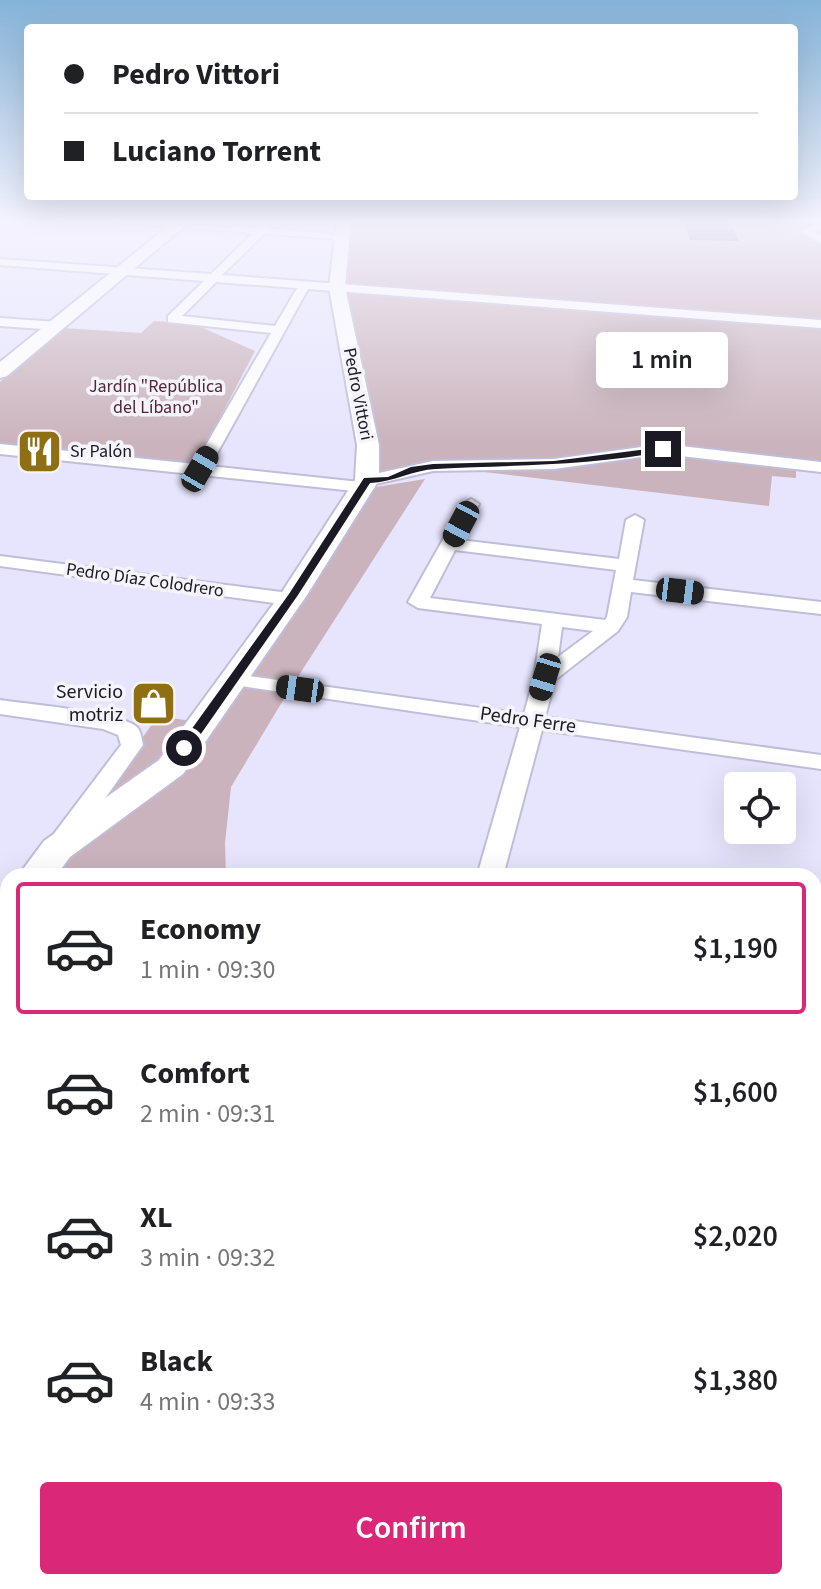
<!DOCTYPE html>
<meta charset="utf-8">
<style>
:root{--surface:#fff;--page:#f6f6f6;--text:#202124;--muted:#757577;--line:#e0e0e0;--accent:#db2777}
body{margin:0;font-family:"Source Sans 3",sans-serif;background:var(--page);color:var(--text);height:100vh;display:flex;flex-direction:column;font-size:30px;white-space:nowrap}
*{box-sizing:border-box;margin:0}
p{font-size:26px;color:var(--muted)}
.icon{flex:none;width:44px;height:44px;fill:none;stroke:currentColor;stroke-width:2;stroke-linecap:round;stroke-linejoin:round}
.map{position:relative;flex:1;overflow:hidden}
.side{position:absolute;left:0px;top:868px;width:822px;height:722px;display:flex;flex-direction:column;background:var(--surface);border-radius:24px 24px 0 0;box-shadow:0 8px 32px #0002}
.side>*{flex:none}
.banner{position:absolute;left:24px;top:24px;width:774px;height:176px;border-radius:8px;box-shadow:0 8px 32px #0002;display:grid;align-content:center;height:176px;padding:0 40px;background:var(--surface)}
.buttons{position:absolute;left:724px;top:772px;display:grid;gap:16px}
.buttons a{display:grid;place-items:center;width:72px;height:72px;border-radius:8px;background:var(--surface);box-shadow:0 8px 32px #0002;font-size:40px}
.end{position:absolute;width:36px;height:36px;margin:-18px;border:10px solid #1b1924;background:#fff;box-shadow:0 0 0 4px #fff}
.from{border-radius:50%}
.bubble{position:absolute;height:56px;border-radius:8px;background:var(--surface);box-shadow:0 8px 32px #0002;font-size:26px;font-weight:600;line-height:56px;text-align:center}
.car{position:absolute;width:24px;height:48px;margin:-24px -12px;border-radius:10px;box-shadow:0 0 6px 2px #0007;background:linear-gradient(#222 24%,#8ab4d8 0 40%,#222 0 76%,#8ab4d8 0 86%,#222 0)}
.banner b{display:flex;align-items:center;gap:28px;height:76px;font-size:30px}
.banner b+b{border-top:2px solid var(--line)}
.banner i{width:20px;height:20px;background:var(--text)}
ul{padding:14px 0 0;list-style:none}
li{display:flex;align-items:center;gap:24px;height:132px;margin:0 16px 12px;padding:0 24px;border:4px solid transparent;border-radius:8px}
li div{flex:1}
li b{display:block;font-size:30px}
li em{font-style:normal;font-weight:600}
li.current{border-color:var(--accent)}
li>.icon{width:72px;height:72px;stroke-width:1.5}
.button{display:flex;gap:16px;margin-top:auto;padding:16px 40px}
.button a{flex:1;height:92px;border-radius:8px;background:var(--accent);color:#fff;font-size:32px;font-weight:600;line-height:92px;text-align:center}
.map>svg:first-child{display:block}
.green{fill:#cab3bc}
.building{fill:#7b687e}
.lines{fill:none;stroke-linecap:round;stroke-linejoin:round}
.street-casing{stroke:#c0bdd9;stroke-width:4}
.secondary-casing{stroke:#c0bdd9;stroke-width:4}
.street{fill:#fff;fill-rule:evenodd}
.secondary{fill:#fff;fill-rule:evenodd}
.route{fill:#1b1924}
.labels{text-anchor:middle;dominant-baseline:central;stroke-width:7;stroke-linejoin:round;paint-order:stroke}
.far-park-label{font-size:18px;fill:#54253b;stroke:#f5f4fb}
.far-street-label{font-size:18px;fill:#1b1924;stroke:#f5f4fb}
.far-poi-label{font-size:18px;fill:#1b1924;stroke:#f5f4fb;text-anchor:start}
.poi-label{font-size:20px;fill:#1b1924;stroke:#f5f4fb;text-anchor:end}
.street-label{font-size:20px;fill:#1b1924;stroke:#f5f4fb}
</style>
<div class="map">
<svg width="821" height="1589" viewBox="0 0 821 1589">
<rect width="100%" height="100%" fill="#e7e5fd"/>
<path class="green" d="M349 219H821V471L796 469V478L772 476 769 506 459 469 373 478 341 282Z
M154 321 194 324 255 351 195 465 0 445V382L63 328 141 333Z
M425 479 294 683 242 676 370 488Z
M236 685 288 692 231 787 225 843 226 876H54L71 853Z
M158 716 191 721 162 764 80 825Z
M8 938V1231L0 1245V949Z
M644 1582H813L821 1589H653Z"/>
<path class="building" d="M683 219H728L739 241 690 240Z"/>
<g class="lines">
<defs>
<path id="street" d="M73 219 259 228 266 223 269 228 345 236 340 239 264 234 222 275 821 320V328L308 289 210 466 360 482 361 477 433 461 554 459 663 444 821 462V472L663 454 554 469 433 471 371 485 370 490 364 492 0 454V444L195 464 271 333 168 322V316L204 281 0 265V259L211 274 253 233ZM216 282 297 288 275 326 182 316Z
M821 223V229L814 232 821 236V243L801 231Z
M0 318 57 322 63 326 57 330 0 326Z
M471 499 479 504 460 540 619 559 626 520 635 515 644 520 633 580 821 602V614L631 592 627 617 618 631 555 680 545 717 821 755V769L542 730 503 876H477L520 727 227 684 223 680 227 676 234 674 524 714 534 677 542 624 418 608 408 602 463 504ZM455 550 616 570 607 617 605 620 430 598ZM562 627 593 631 558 657Z
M0 556 289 593 299 599 289 605 0 566Z
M0 700C26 704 121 712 137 727 141 731 142 740 143 745L72 845H54L50 839 121 745 118 735 103 729 0 714Z
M814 1064 821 1065V1091L814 1090Z
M814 1540 821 1543V1585L813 1582Z"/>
<path id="secondary" d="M177 219H193L7 376 0 378V362Z
M337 219H351L345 287 379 445V480L307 595 183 774 70 857 56 876H18L44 841 159 760 282 592 355 480 357 445 329 287Z
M8 901V936L0 939V903Z"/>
</defs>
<use href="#street" class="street-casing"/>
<use href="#secondary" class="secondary-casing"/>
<use href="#street" class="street"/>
<use href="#secondary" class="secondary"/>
</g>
<linearGradient id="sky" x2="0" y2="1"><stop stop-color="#84b3d8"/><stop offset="0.5" stop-color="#f4f3fe"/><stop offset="1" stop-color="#f4f3fe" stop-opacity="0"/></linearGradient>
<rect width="821" height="442" fill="url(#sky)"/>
<path class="route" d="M663 447 666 451C589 466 514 465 436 469 413 470 394 482 370 483L298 595 189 751 178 748 289 594 364 478 388 477 411 467 433 464 554 461Z"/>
<defs>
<symbol id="restaurant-square" viewBox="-11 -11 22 22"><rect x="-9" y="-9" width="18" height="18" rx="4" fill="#8f6f14" stroke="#f5f4fb"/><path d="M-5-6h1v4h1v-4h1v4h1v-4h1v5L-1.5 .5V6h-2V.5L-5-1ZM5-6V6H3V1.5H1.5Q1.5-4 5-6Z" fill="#fff"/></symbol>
<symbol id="shop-square" viewBox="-11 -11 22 22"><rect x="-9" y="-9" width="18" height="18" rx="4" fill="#8f6f14" stroke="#f5f4fb"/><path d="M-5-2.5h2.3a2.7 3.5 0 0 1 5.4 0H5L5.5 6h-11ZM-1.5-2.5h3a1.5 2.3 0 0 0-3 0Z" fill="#fff"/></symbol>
</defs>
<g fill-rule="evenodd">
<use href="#restaurant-square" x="14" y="426" width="51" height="51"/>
<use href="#shop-square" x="128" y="678" width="51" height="51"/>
</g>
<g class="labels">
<g class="far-park-label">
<text x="156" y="386">Jardín "República<tspan x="156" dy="21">del Líbano"</tspan></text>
</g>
<g class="far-street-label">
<text transform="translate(358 394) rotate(79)">Pedro Vittori</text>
<text transform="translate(145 580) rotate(8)">Pedro Díaz Colodrero</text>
</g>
<g class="far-poi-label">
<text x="70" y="451">Sr Palón</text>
</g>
<g class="poi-label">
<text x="123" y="692">Servicio<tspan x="123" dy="23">motriz</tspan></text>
</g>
<g class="street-label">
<text transform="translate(528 720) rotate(8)">Pedro Ferre</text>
</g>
</g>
</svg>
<div class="buttons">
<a><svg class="icon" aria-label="locate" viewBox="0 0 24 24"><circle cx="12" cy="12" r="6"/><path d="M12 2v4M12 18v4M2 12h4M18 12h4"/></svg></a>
</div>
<i class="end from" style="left:184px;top:748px"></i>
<i class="end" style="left:663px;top:449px"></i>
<div class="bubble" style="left:596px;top:332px;width:132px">1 min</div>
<i class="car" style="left:200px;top:469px;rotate:30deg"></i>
<i class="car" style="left:461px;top:524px;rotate:208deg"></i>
<i class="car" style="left:680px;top:591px;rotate:97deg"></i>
<i class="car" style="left:545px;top:677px;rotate:197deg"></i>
<i class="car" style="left:300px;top:689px;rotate:278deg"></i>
<div class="banner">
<b><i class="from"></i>Pedro Vittori</b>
<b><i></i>Luciano Torrent</b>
</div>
<section class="side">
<ul>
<li class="current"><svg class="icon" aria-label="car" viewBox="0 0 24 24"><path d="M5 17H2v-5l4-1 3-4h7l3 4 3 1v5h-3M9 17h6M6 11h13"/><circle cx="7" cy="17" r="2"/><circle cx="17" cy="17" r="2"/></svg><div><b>Economy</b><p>1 min · 09:30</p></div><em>$1,190</em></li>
<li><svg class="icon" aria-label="car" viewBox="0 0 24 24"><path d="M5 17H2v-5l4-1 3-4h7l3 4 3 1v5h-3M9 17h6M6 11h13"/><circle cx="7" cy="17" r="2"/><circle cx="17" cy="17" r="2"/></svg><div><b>Comfort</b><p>2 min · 09:31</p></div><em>$1,600</em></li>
<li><svg class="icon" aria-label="car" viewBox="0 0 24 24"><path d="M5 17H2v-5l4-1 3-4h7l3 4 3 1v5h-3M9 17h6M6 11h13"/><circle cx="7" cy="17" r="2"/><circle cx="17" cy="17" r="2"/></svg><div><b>XL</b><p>3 min · 09:32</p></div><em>$2,020</em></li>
<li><svg class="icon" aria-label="car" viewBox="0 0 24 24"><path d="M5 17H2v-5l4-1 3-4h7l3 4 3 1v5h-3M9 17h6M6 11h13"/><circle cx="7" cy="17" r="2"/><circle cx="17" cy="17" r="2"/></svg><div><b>Black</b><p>4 min · 09:33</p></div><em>$1,380</em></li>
</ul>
<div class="button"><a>Confirm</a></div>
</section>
</div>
